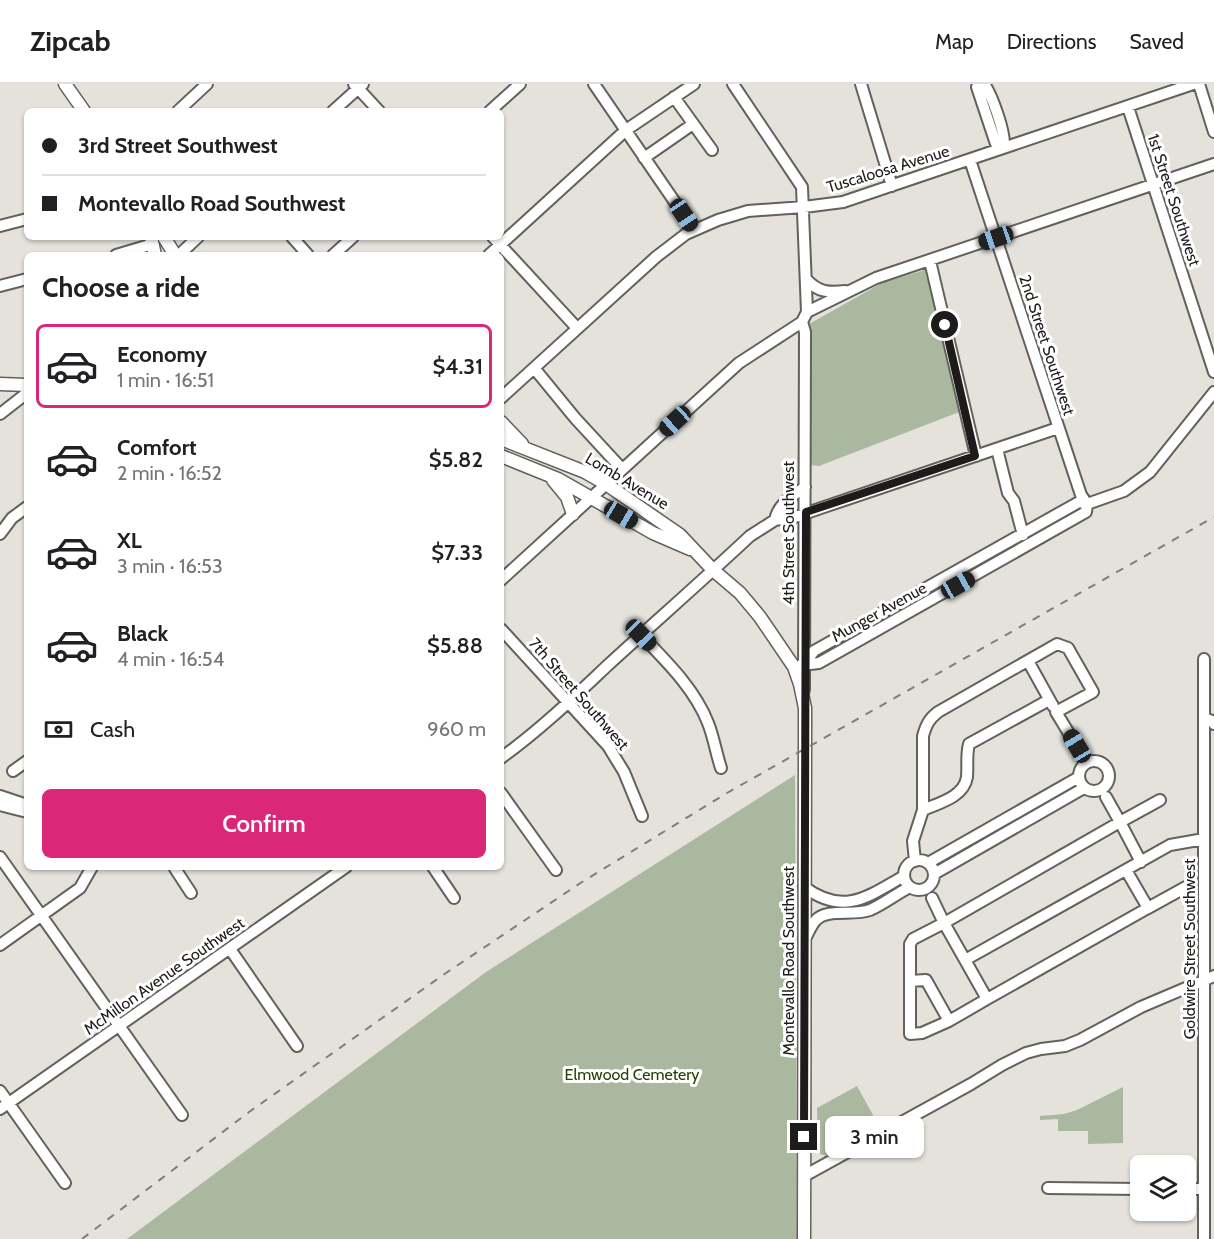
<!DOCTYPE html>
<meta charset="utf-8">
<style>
:root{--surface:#fff;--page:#f2f2f2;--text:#202124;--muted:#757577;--line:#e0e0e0;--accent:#db2777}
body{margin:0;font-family:Cabin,sans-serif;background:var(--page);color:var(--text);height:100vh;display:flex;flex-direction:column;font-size:22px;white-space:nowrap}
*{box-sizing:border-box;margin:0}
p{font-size:20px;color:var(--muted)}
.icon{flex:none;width:33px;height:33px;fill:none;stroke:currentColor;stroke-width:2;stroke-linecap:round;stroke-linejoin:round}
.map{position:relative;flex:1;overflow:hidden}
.details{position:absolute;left:24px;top:168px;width:480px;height:618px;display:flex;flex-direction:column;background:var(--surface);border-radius:9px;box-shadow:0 2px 4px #0004}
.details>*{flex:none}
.hud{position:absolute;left:24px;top:24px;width:480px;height:132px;border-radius:9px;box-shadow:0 2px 4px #0004;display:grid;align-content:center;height:132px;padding:0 18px;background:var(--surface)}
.fabs{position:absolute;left:1130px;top:1071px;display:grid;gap:12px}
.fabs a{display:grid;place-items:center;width:66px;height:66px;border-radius:9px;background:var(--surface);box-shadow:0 2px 4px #0004;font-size:30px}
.end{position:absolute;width:27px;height:27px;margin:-14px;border:8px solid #1d1c1a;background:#fff;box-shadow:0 0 0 3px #fff}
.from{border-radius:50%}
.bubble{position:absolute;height:42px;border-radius:9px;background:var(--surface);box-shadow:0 2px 4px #0004;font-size:20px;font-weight:600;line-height:42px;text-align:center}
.car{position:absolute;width:18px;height:36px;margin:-18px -9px;border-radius:8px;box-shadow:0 0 4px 2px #0007;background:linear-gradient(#222 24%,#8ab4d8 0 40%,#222 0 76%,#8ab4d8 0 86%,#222 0)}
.hud b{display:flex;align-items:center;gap:21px;height:57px;font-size:22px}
.hud b+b{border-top:2px solid var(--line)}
.hud i{width:15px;height:15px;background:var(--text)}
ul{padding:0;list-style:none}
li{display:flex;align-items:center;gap:18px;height:84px;margin:0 12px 9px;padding:0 6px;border:3px solid transparent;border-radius:9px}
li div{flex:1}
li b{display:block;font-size:22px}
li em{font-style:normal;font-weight:600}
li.selected{border-color:var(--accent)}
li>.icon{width:54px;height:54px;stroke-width:1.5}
h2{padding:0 18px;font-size:27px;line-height:72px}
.pay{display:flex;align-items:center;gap:15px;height:66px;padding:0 18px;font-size:22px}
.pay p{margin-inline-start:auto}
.cta{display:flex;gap:12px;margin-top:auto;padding:12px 18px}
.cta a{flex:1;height:69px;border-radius:9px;background:var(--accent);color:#fff;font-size:24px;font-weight:600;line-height:69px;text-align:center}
header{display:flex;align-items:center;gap:36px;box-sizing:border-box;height:84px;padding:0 30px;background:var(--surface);border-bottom:2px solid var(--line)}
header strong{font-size:28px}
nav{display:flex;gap:33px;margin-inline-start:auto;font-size:21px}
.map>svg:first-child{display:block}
.green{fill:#aab89f}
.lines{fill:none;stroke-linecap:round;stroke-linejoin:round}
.minor-casing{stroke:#63615b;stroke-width:14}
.major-casing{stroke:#63615b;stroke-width:15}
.minor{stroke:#fff;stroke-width:10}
.major{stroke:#fff;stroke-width:12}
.rail{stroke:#7f7e79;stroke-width:2;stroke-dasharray:8 8;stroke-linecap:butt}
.route{stroke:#1d1c1a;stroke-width:8}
.labels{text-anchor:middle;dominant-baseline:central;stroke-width:6;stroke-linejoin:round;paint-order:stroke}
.street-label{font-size:16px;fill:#1d1c1a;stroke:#fff}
.park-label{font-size:16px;fill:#253f05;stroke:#fff}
</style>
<header>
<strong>Zipcab</strong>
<nav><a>Map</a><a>Directions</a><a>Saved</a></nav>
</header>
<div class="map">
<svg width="1214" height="1155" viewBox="0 0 1214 1155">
<rect width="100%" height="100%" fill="#e4e2db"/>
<path class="green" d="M928 185 962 327 819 382 811 381 809 240 882 199Z
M795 691 797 1155H127L486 888Z
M857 1002 879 1042 831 1070C826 1072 822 1072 818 1068L817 1024Z
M1123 1003V1059L1088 1060V1047H1058V1035L1040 1036V1032L1064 1030 1077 1026Z"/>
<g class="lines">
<defs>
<path id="minor" d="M354 0 379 27
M594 0 694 146
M733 0 802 103 807 228
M861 0 892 102
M979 0 977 3 996 60 1003 64C1008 54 991 9 984 0
M1199 0 1214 48
M674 13 712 66
M1128 23 1214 288
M178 27 207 0
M333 27 363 0
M490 27 520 0
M644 74 693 40
M970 76 1081 411 1087 420
M0 142 27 135
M292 153 308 171
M493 153 577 244
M116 171 153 160
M179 171 198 153
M333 171 353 153
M489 171 626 46 694 0
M930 177 976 372
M807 196C818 208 829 209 845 207
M0 202 27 195
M802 238 805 248 804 606
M534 284 575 334 622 385
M501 314 656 173 686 150 718 136 748 127 804 123 843 118 1193 0
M0 330 27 309
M997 365 1008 409 1014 417 1023 451
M775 436C778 420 792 412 805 403
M0 450 12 434 27 423
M501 496 739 279 802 238 807 228 876 194 1214 80
M501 545 608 662 624 688 642 732
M641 551C666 577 695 605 708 639 714 654 716 669 721 684
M1204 575V1155
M1028 577 1053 622
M804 580 814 567 1079 418 1087 420 1124 407 1150 388 1214 308
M801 581 819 579 1086 428 1087 420
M1204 634 1212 637 1214 640
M501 674C540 646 573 614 608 581 655 538 703 496 750 452L775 436 798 432 821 424 1058 344
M1079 692a15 15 0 1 1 30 0a15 15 0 1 1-30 0Z
M13 687 27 677
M501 709 556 786
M0 712 27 721
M1106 713 1120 738 1160 716
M0 721 27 728
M923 726C939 719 964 713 967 693 968 682 966 671 969 660L1049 616
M0 773 182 1031
M904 791a15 15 0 1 1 30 0a15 15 0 1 1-30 0Z
M915 777 913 757 923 726V652C926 641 929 635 938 628L1057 560 1068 564 1093 608 1056 628 1087 679
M928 779 1079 693
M174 783 191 809
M433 783 454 814
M1126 786 1148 824 987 915 965 876 1170 761 1204 755
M934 790 1084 704
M804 803C844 832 867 813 904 792
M932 814 944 839 913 855 910 860V950L922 949 949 937
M1148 824 1186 803
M804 856C808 850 811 841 816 836 827 824 854 832 870 826 884 820 896 810 910 803
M0 861 80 804 92 783
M230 865 297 962
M965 876 944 839 1120 738 1141 778
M910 897 926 896 949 937 987 915
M0 1007 65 1099
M0 1025 346 783
M804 1092 971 1000 1002 981 1026 969 1041 965 1065 962 1080 956 1141 923 1214 892
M1048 1104 1140 1105
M1185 1105H1204"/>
<path id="major" d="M65 0 84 27
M151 153 155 171
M164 153 175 171
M0 300 27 301
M501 338 522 360
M501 355 585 388 606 400 680 451 713 486 740 509 760 533 794 583 800 600 805 624V661L804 1155
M501 372 558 395 653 449 690 465
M553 396 567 413 573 430"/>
</defs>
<use href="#minor" class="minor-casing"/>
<use href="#major" class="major-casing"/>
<use href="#minor" class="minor"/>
<use href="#major" class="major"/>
<path class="rail" d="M82 1155 249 1028 446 889 582 798 727 709 1214 433"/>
</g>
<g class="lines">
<path class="route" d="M804 1053 806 428 975 372 945 241"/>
</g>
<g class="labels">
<g class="street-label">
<text transform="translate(888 85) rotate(-17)">Tuscaloosa Avenue</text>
<text transform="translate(1174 116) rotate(72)">1st Street Southwest</text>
<text transform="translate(1047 261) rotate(72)">2nd Street Southwest</text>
<text transform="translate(627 397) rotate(31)">Lomb Avenue</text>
<text transform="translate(788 449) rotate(-90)">4th Street Southwest</text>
<text transform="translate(879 528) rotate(-29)">Munger Avenue</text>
<text transform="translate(579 610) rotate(49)">7th Street Southwest</text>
<text transform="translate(1189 865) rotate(-90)">Goldwire Street Southwest</text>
<text transform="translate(788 877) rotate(-90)">Montevallo Road Southwest</text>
<text transform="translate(164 892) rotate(-35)">McMillon Avenue Southwest</text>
</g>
<g class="park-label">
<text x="632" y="990">Elmwood Cemetery</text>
</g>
</g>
</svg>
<div class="fabs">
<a><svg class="icon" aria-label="layers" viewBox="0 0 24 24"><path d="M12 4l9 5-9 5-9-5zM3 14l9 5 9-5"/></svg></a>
</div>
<i class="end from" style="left:945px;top:241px"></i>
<i class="end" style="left:804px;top:1053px"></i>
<div class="bubble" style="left:825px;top:1032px;width:99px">3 min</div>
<i class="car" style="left:684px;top:131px;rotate:146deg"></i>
<i class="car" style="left:996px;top:154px;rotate:251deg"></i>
<i class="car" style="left:675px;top:337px;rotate:228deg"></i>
<i class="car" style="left:621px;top:431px;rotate:120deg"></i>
<i class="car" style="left:958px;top:501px;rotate:61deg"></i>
<i class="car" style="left:641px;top:551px;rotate:136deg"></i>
<i class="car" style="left:1077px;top:662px;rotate:329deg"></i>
<div class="hud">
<b><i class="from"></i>3rd Street Southwest</b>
<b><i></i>Montevallo Road Southwest</b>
</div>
<section class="details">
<h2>Choose a ride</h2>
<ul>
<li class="selected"><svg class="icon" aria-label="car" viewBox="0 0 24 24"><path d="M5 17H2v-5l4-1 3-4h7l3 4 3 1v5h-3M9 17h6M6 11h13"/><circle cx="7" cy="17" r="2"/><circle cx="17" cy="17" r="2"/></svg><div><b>Economy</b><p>1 min · 16:51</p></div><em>$4.31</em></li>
<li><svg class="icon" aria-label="car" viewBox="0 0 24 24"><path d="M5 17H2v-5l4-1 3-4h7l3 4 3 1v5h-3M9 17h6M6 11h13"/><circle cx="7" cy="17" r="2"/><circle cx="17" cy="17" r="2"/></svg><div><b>Comfort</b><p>2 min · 16:52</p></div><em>$5.82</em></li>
<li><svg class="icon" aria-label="car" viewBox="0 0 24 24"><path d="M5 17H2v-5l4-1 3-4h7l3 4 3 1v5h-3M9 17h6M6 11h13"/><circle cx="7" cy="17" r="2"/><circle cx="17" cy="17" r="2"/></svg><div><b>XL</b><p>3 min · 16:53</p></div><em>$7.33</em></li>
<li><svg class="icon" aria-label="car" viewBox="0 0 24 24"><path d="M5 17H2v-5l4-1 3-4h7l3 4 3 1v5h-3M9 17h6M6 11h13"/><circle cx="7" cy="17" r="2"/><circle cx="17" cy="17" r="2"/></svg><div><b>Black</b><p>4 min · 16:54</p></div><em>$5.88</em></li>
</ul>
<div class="pay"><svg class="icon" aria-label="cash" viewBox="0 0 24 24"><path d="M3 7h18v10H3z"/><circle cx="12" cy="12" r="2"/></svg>Cash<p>960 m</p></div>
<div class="cta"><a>Confirm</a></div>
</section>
</div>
